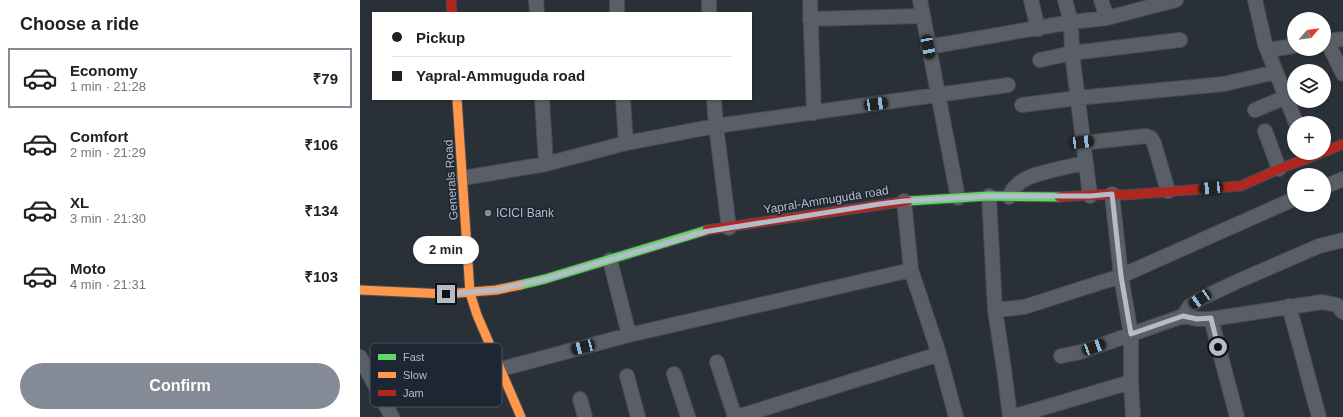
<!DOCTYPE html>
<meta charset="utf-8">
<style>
:root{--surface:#fff;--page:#f6f6f6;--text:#222;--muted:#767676;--line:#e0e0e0;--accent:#848b96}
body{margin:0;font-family:Helvetica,sans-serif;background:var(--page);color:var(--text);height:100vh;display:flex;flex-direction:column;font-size:15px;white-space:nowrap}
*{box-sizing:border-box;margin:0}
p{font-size:13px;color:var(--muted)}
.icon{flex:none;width:22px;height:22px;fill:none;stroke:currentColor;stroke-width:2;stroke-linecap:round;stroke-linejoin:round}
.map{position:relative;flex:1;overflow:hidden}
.details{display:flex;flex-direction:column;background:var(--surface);width:360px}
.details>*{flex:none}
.top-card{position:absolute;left:12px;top:12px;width:380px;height:88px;border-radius:0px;box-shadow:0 1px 3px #0004;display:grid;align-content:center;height:88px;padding:0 20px;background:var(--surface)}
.needle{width:26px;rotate:62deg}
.fabs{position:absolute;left:927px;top:12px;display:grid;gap:8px}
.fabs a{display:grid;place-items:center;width:44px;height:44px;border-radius:50%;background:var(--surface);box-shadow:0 1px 3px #0004;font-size:20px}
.end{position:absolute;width:18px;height:18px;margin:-9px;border:5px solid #b4bcc9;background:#111;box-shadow:0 0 0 2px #111}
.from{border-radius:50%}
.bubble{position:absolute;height:28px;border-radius:14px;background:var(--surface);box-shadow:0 1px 3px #0004;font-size:13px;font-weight:600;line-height:28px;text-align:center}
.car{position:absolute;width:12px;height:24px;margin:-12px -6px;border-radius:5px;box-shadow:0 0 3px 1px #0007;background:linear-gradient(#222 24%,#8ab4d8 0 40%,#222 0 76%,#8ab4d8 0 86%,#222 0)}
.top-card b{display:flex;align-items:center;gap:14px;height:38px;font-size:15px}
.top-card b+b{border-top:1px solid var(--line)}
.top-card i{width:10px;height:10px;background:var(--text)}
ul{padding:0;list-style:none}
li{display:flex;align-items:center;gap:12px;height:60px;margin:0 8px 6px;padding:0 12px;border:2px solid transparent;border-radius:0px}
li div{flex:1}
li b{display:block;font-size:15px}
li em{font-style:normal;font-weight:600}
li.on{border-color:var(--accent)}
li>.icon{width:36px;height:36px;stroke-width:1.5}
h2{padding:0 20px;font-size:18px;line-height:48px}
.action{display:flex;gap:8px;margin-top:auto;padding:8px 20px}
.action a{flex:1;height:46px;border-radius:24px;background:var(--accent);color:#fff;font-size:16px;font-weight:600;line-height:46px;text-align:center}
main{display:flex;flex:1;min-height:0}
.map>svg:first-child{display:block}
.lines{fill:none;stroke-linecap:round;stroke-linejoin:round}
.street-casing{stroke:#484c53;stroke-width:16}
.fast-casing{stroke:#484c53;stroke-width:11}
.slow-casing{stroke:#484c53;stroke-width:11}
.jam-casing{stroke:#484c53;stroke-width:11}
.street{stroke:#5a5e66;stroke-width:14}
.fast{stroke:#63d668;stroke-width:9}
.slow{stroke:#ff974d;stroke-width:9}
.jam{stroke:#b3261e;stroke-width:9}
.route{stroke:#b4bcc9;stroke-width:5}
.poi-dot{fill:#848b96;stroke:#1d2633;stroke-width:1.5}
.labels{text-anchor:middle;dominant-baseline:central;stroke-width:3;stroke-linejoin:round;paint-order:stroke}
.street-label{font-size:12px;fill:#b4bcc9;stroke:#1d2633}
.poi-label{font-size:12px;fill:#b4bcc9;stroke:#1d2633;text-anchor:start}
.key{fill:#1d2633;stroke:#4a5360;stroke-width:1}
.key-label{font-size:11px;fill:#b4bcc9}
</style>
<main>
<section class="details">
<h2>Choose a ride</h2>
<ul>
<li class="on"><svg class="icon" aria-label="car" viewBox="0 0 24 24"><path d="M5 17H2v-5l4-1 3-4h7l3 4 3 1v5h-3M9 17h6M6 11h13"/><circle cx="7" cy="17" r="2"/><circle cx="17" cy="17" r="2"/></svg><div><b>Economy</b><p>1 min · 21:28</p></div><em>₹79</em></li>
<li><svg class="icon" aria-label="car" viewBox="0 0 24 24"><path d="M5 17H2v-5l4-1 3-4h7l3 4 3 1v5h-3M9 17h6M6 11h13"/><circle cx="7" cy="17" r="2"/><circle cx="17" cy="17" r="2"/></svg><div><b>Comfort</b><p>2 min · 21:29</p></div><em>₹106</em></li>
<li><svg class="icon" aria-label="car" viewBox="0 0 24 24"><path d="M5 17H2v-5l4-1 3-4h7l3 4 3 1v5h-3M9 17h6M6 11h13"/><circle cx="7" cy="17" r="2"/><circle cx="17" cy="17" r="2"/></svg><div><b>XL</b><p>3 min · 21:30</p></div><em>₹134</em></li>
<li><svg class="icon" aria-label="car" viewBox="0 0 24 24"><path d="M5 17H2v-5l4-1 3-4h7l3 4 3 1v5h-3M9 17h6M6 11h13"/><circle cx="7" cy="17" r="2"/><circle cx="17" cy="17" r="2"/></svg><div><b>Moto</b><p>4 min · 21:31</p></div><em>₹103</em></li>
</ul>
<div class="action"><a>Confirm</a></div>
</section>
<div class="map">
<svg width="983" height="417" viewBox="0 0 983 417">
<rect width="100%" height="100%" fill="#2a3038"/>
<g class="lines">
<defs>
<path id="street" d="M176 0 177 13
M257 0V13
M349 0V13
M450 0 454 113
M560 0 598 198
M671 0 678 29
M741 0 747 18
M895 0 905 44 936 123
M450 19 562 16
M967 41 983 74
M964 42 983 39
M568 47 711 22 705 0
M908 50 934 46
M680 60 712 53 820 40
M182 99 186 164
M263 99 266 143
M354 99 356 126 369 228
M662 105 717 98 864 84 916 72
M895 110 926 97
M905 131 919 169
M722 143 786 136 791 138 794 143 808 191
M103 178 186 164 266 143 356 126 648 85
M964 187 983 179
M752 194 761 276 771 334V382L773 417
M629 196 635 310 644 369 650 417
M730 196 712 53 711 22 747 18 816 0
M649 197C651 193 653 188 656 186 666 173 709 167 725 163
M544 201 551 270 579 354 596 417
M250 260 269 335
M929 306 959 417
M635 310 664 307 761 276 934 199
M823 316 837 319H851L962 302 977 305 983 312
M851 319 877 417
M701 356 721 352 823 316 830 306 840 299 876 282 959 246 983 240
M0 357 32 417
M357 362 375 417
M141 369 269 335 551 270
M314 374 328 417
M267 376 278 417
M220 399 225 417
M377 417 579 354
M652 417 771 382"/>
<path id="fast" d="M548 201 629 196 699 197
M160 285 185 279 347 230"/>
<path id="slow" d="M97 99 110 293 117 315 161 417
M0 290 86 294 136 290 160 285"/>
<path id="jam" d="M91 0 92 13
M964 152 983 144
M699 197 752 194 765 195 881 186 919 169 961 153
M347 230 548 201"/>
</defs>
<use href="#street" class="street-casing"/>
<use href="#fast" class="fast-casing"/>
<use href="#slow" class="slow-casing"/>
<use href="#jam" class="jam-casing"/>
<use href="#street" class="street"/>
<use href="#fast" class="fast"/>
<use href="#slow" class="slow"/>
<use href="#jam" class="jam"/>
</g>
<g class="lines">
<path class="route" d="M86 294 136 290 185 279 343 232 520 204 544 201 629 196H730L752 194 761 276 771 334 823 316 837 319 851 318 858 347"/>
</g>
<circle class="poi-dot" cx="128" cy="213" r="4"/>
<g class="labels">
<g class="street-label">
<text transform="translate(91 180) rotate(-94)">Generals Road</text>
<text transform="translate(466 200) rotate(-9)">Yapral-Ammuguda road</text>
</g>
<g class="poi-label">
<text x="136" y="213">ICICI Bank</text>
</g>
</g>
<rect x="10" y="343" width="132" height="64" rx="6" class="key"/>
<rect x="18" y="354" width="18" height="6" fill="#63d668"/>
<rect x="18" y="372" width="18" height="6" fill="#ff974d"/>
<rect x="18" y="390" width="18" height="6" fill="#b3261e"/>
<g class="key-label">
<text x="43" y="361">Fast</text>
<text x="43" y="379">Slow</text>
<text x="43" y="397">Jam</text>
</g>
</svg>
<div class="fabs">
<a><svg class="needle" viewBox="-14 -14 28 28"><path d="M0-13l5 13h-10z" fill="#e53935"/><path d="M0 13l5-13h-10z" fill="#767676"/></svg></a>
<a><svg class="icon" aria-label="layers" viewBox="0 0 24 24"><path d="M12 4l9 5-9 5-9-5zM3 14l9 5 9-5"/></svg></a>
<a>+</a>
<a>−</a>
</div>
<i class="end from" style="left:858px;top:347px"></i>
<i class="end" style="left:86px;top:294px"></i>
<div class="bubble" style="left:53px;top:236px;width:66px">2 min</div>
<i class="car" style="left:568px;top:47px;rotate:169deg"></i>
<i class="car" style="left:516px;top:104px;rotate:82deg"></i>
<i class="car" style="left:722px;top:142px;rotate:84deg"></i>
<i class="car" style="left:851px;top:188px;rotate:265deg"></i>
<i class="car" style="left:840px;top:299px;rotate:236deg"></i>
<i class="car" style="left:223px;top:347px;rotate:255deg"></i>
<i class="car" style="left:734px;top:347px;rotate:70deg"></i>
<div class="top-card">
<b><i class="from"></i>Pickup</b>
<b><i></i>Yapral-Ammuguda road</b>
</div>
</div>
</main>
